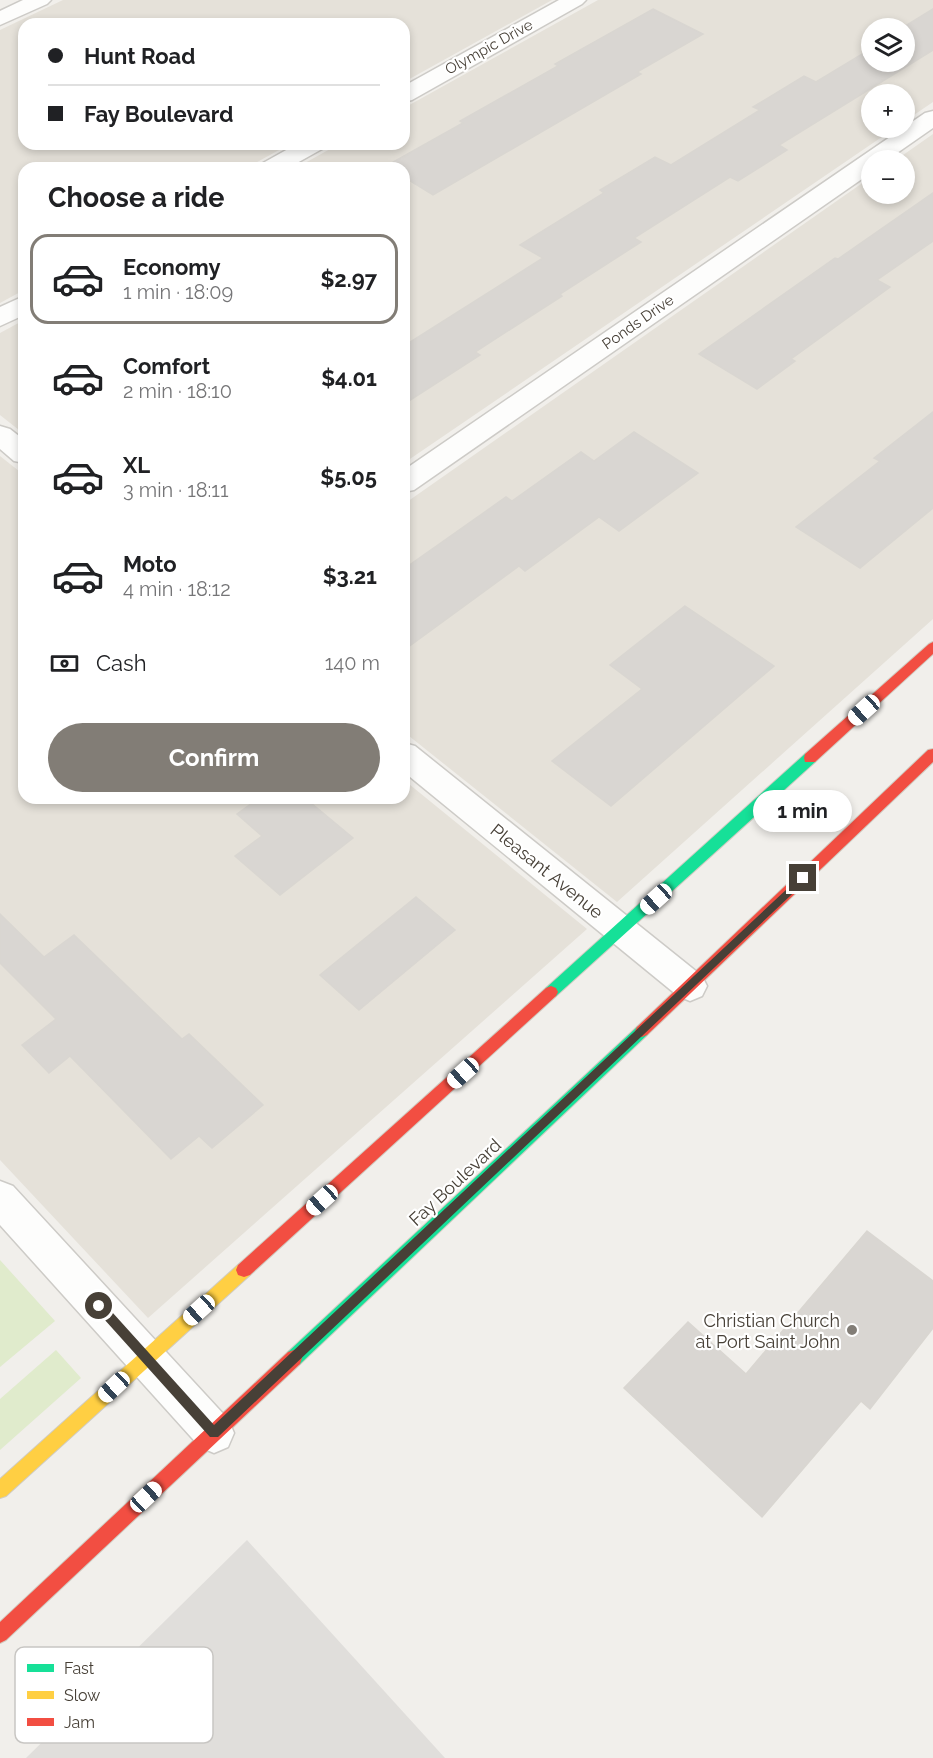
<!DOCTYPE html>
<meta charset="utf-8">
<style>
:root{--surface:#fff;--page:#f6f6f6;--text:#202124;--muted:#757577;--line:#e0e0e0;--accent:#827d76}
body{margin:0;font-family:Raleway,sans-serif;background:var(--page);color:var(--text);height:100vh;display:flex;flex-direction:column;font-size:22px;white-space:nowrap}
*{box-sizing:border-box;margin:0}
p{font-size:20px;color:var(--muted)}
.icon{flex:none;width:33px;height:33px;fill:none;stroke:currentColor;stroke-width:2;stroke-linecap:round;stroke-linejoin:round}
.map{position:relative;flex:1;overflow:hidden}
.details{position:absolute;left:18px;top:162px;width:392px;height:642px;display:flex;flex-direction:column;background:var(--surface);border-radius:18px;box-shadow:0 3px 9px #0003}
.details>*{flex:none}
.hud{position:absolute;left:18px;top:18px;width:392px;height:132px;border-radius:18px;box-shadow:0 3px 9px #0003;display:grid;align-content:center;height:132px;padding:0 30px;background:var(--surface)}
.fabs{position:absolute;left:861px;top:18px;display:grid;gap:12px}
.fabs a{display:grid;place-items:center;width:54px;height:54px;border-radius:50%;background:var(--surface);box-shadow:0 3px 9px #0003;font-size:30px}
.end{position:absolute;width:27px;height:27px;margin:-14px;border:8px solid #474037;background:#fff;box-shadow:0 0 0 3px #fff}
.from{border-radius:50%}
.bubble{position:absolute;height:42px;border-radius:21px;background:var(--surface);box-shadow:0 3px 9px #0003;font-size:20px;font-weight:700;line-height:42px;text-align:center}
.car{position:absolute;width:18px;height:36px;margin:-18px -9px;border-radius:8px;box-shadow:0 0 4px 2px #0007;background:linear-gradient(#fff 24%,#345 0 40%,#fff 0 76%,#345 0 86%,#fff 0)}
.hud b{display:flex;align-items:center;gap:21px;height:57px;font-size:22px}
.hud b+b{border-top:2px solid var(--line)}
.hud i{width:15px;height:15px;background:var(--text)}
ul{padding:0;list-style:none}
li{display:flex;align-items:center;gap:18px;height:90px;margin:0 12px 9px;padding:0 18px;border:3px solid transparent;border-radius:18px}
li div{flex:1}
li b{display:block;font-size:22px}
li em{font-style:normal;font-weight:700}
li.on{border-color:var(--accent)}
li>.icon{width:54px;height:54px;stroke-width:1.5}
h2{padding:0 30px;font-size:27px;line-height:72px}
.pay{display:flex;align-items:center;gap:15px;height:66px;padding:0 30px;font-size:22px}
.pay p{margin-inline-start:auto}
.cta{display:flex;gap:12px;margin-top:auto;padding:12px 30px}
.cta a{flex:1;height:69px;border-radius:36px;background:var(--accent);color:#fff;font-size:24px;font-weight:700;line-height:69px;text-align:center}
.map>svg:first-child{display:block}
.residential{fill:#e5e1d9;fill-rule:evenodd}
.green{fill:#e0ebcc}
.parking{fill:#e0dedb}
.building{fill:#d9d6d2;stroke:#d9d6d1;stroke-width:1.5}
.lines{fill:none;stroke-linecap:round;stroke-linejoin:round}
.street-casing{stroke:#cdcbc7;stroke-width:3}
.fast-casing{stroke:#d0ccc2;stroke-width:2}
.slow-casing{stroke:#d0ccc2;stroke-width:2}
.jam-casing{stroke:#d0ccc2;stroke-width:2}
.street{fill:#fdfdfc;fill-rule:evenodd}
.fast{fill:#16e098;fill-rule:evenodd}
.slow{fill:#ffcf43;fill-rule:evenodd}
.jam{fill:#f24e42;fill-rule:evenodd}
.route{fill:#474037}
.poi-dot{fill:#827d76;stroke:#fff;stroke-width:2}
.labels{text-anchor:middle;dominant-baseline:central;stroke-width:4.5;stroke-linejoin:round;paint-order:stroke}
.far-street-label{font-size:15px;fill:#474037;stroke:#fff}
.street-label{font-size:18px;fill:#474037;stroke:#fff}
.poi-label{font-size:18px;fill:#474037;stroke:#fff;text-anchor:end}
.key{fill:#fff;stroke:#c8c6c3;stroke-width:1.5}
.key-label{font-size:16px;fill:#474037}
</style>
<div class="map">
<svg width="933" height="1758" viewBox="0 0 933 1758">
<rect width="100%" height="100%" fill="#f1efeb"/>
<path class="residential" d="M63 0H552L404 82V24H24V144H290L246 168H24V290L0 303V30Z
M598 0H933V102L905 121 904 94H872V128H895L404 463V168H296L339 144H404V108ZM872 28H904V62H872Z
M933 134V619L617 902 404 732V504L871 177 872 194H904V160H896Z
M24 320V434L0 415V333Z
M0 456 24 475V798H404V780L587 929 148 1318 0 1160Z"/>
<path class="green" d="M0 1260 55 1321 0 1367Z
M56 1350 81 1378 0 1450V1399Z"/>
<path class="parking" d="M247 1540 445 1758H26Z"/>
<path class="building" d="M653 9 703 34 637 72 641 74 433 195 404 177V168L386 166 463 123 460 121 558 66 555 64Z
M933 9V50L779 145 787 150 738 181 730 177 634 238 641 242 560 294 562 296 475 352 480 355 404 404V346L543 258 520 245 604 193 600 190 655 157 671 165 760 110 753 107 804 76 816 82 872 48V62H904V28H902Z
M933 193V241L877 280 890 287 791 359 795 361 757 389 699 354 835 258 838 259Z
M933 412V508L860 568 796 527 880 461 874 458Z
M634 432 698 473 619 531 599 517 525 571 519 566 404 650V569L506 497 512 501 581 452 594 461Z
M685 606 774 666 611 806 552 761 642 689 610 665Z
M259 798H305L353 838 280 895 235 856 262 836 237 814Z
M416 897 455 930 359 1010 320 975Z
M0 914 44 957 74 935 182 1039 189 1034 263 1105 212 1148 199 1136 171 1159 70 1056 49 1073 22 1045 56 1019 0 963Z
M867 1231 933 1281V1328L870 1409 861 1401 762 1517 624 1388 688 1322 746 1374Z"/>
<g class="lines">
<defs>
<path id="street" d="M23 0H51L47 4 0 25V11Z
M559 0H586L582 4 412 100 404 102V86Z
M933 111V128L887 160H872V172L414 490 404 492V470L925 113Z
M297 144H326L322 149 288 168H259L263 163Z
M24 296V315L0 326V307Z
M0 426 10 429 24 440V463L14 461 0 449Z
M404 743 415 746 702 976 707 986 702 996 690 1001 678 996 404 772Z
M0 1181 13 1186 228 1419 234 1433 228 1447 214 1453 200 1447 0 1225Z"/>
<path id="fast" d="M810 753 815 754 816 758 815 762 556 996 551 998 546 996 544 992 546 988 805 754Z
M642 1025 647 1027 649 1031 647 1035 300 1364 294 1366 288 1364 286 1358 288 1352 637 1027Z"/>
<path id="slow" d="M244 1263 250 1265 252 1270 250 1275 6 1496 0 1498V1479L238 1265Z"/>
<path id="jam" d="M933 642V654L815 762H805L804 758 805 754 929 644Z
M933 749V762L647 1035 642 1037 637 1035 635 1031 637 1027 928 750Z
M551 986 556 988 558 992 556 996 250 1275 244 1277 238 1275 236 1270 238 1265 546 988Z
M294 1350 300 1352 302 1358 300 1364 6 1640 0 1643V1622L288 1352Z"/>
</defs>
<use href="#street" class="street-casing"/>
<use href="#fast" class="fast-casing"/>
<use href="#slow" class="slow-casing"/>
<use href="#jam" class="jam-casing"/>
<use href="#street" class="street"/>
<use href="#fast" class="fast"/>
<use href="#slow" class="slow"/>
<use href="#jam" class="jam"/>
</g>
<path class="route" d="M803 874 808 878 807 880 218 1437H210L95 1309V1302H103L214 1425Z"/>
<circle class="poi-dot" cx="852" cy="1330" r="6"/>
<g class="labels">
<g class="far-street-label">
<text transform="translate(489 47) rotate(-29)">Olympic Drive</text>
<text transform="translate(638 322) rotate(-35)">Ponds Drive</text>
</g>
<g class="street-label">
<text transform="translate(547 871) rotate(39)">Pleasant Avenue</text>
<text transform="translate(455 1182) rotate(-43)">Fay Boulevard</text>
</g>
<g class="poi-label">
<text x="840" y="1320">Christian Church<tspan x="840" dy="21">at Port Saint John</tspan></text>
</g>
</g>
<rect x="15" y="1647" width="198" height="96" rx="9" class="key"/>
<rect x="27" y="1664" width="27" height="8" fill="#16e098"/>
<rect x="27" y="1691" width="27" height="8" fill="#ffcf43"/>
<rect x="27" y="1718" width="27" height="8" fill="#f24e42"/>
<g class="key-label">
<text x="64" y="1674">Fast</text>
<text x="64" y="1701">Slow</text>
<text x="64" y="1728">Jam</text>
</g>
</svg>
<div class="fabs">
<a><svg class="icon" aria-label="layers" viewBox="0 0 24 24"><path d="M12 4l9 5-9 5-9-5zM3 14l9 5 9-5"/></svg></a>
<a>+</a>
<a>−</a>
</div>
<i class="end from" style="left:99px;top:1306px"></i>
<i class="end" style="left:803px;top:878px"></i>
<div class="bubble" style="left:753px;top:790px;width:99px">1 min</div>
<i class="car" style="left:864px;top:710px;rotate:228deg"></i>
<i class="car" style="left:656px;top:899px;rotate:228deg"></i>
<i class="car" style="left:463px;top:1073px;rotate:228deg"></i>
<i class="car" style="left:322px;top:1200px;rotate:228deg"></i>
<i class="car" style="left:199px;top:1310px;rotate:228deg"></i>
<i class="car" style="left:114px;top:1387px;rotate:227deg"></i>
<i class="car" style="left:146px;top:1497px;rotate:47deg"></i>
<div class="hud">
<b><i class="from"></i>Hunt Road</b>
<b><i></i>Fay Boulevard</b>
</div>
<section class="details">
<h2>Choose a ride</h2>
<ul>
<li class="on"><svg class="icon" aria-label="car" viewBox="0 0 24 24"><path d="M5 17H2v-5l4-1 3-4h7l3 4 3 1v5h-3M9 17h6M6 11h13"/><circle cx="7" cy="17" r="2"/><circle cx="17" cy="17" r="2"/></svg><div><b>Economy</b><p>1 min · 18:09</p></div><em>$2.97</em></li>
<li><svg class="icon" aria-label="car" viewBox="0 0 24 24"><path d="M5 17H2v-5l4-1 3-4h7l3 4 3 1v5h-3M9 17h6M6 11h13"/><circle cx="7" cy="17" r="2"/><circle cx="17" cy="17" r="2"/></svg><div><b>Comfort</b><p>2 min · 18:10</p></div><em>$4.01</em></li>
<li><svg class="icon" aria-label="car" viewBox="0 0 24 24"><path d="M5 17H2v-5l4-1 3-4h7l3 4 3 1v5h-3M9 17h6M6 11h13"/><circle cx="7" cy="17" r="2"/><circle cx="17" cy="17" r="2"/></svg><div><b>XL</b><p>3 min · 18:11</p></div><em>$5.05</em></li>
<li><svg class="icon" aria-label="car" viewBox="0 0 24 24"><path d="M5 17H2v-5l4-1 3-4h7l3 4 3 1v5h-3M9 17h6M6 11h13"/><circle cx="7" cy="17" r="2"/><circle cx="17" cy="17" r="2"/></svg><div><b>Moto</b><p>4 min · 18:12</p></div><em>$3.21</em></li>
</ul>
<div class="pay"><svg class="icon" aria-label="cash" viewBox="0 0 24 24"><path d="M3 7h18v10H3z"/><circle cx="12" cy="12" r="2"/></svg>Cash<p>140 m</p></div>
<div class="cta"><a>Confirm</a></div>
</section>
</div>
